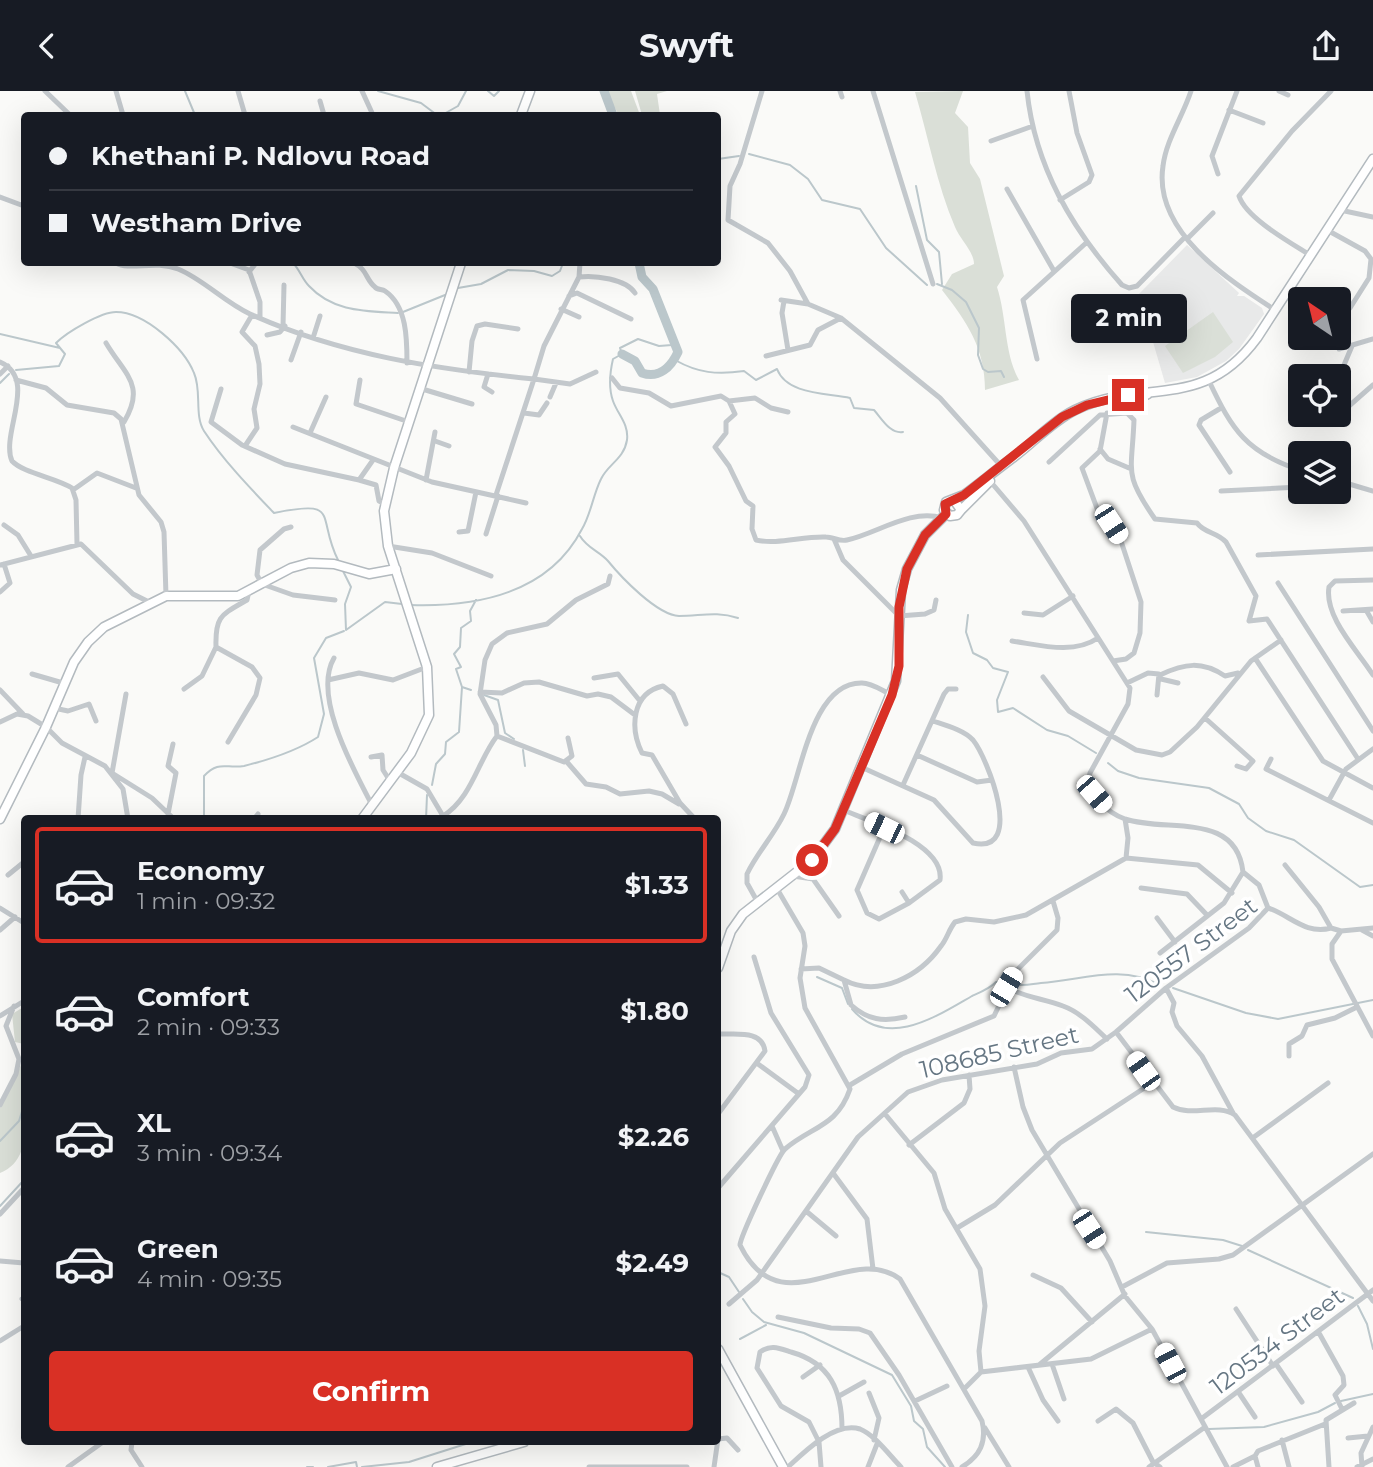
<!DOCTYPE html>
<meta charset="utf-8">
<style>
:root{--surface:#171b24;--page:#242831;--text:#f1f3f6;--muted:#9ea1a6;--line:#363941;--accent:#d93025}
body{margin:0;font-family:Montserrat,sans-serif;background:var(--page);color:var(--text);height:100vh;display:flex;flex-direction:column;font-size:26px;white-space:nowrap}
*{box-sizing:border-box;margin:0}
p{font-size:23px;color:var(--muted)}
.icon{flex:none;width:38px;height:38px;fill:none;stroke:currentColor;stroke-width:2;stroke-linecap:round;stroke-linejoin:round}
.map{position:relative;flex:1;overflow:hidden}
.drawer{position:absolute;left:21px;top:724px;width:700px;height:630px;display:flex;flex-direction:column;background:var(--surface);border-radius:7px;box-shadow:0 7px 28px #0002}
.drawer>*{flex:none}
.banner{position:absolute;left:21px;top:21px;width:700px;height:154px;border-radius:7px;box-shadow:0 7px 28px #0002;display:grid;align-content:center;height:154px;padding:0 28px;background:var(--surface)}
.needle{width:46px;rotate:325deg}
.tools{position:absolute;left:1288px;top:196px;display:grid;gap:14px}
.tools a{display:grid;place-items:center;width:63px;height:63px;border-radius:7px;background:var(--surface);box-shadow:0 7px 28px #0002;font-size:35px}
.end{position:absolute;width:32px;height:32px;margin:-16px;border:9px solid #d93025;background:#fff;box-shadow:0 0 0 4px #fff}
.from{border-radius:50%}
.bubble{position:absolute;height:49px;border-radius:7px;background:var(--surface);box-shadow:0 7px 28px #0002;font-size:23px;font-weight:700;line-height:49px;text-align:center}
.car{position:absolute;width:21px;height:42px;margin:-21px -10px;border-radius:9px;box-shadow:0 0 5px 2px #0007;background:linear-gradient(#fff 24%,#345 0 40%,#fff 0 76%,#345 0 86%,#fff 0)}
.banner b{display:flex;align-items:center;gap:24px;height:66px;font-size:26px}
.banner b+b{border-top:2px solid var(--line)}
.banner i{width:18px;height:18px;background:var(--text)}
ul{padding:12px 0 0;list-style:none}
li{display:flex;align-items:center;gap:21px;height:116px;margin:0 14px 10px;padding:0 14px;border:4px solid transparent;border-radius:7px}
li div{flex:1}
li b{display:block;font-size:26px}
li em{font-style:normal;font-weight:700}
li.on{border-color:var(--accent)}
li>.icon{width:63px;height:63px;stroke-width:1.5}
.primary-button{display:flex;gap:14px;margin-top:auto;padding:14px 28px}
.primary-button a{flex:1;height:80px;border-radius:7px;background:var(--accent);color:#fff;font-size:28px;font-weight:700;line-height:80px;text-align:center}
header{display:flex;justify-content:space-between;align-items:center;height:91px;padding:0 28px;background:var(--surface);font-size:32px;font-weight:700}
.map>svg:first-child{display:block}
.built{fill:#e8e9e9}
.green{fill:#dadfd7}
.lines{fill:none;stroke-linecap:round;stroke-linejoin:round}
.stream{stroke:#bbc7cb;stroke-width:2}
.river{stroke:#bbc7cb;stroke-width:9}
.secondary-casing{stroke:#b3babf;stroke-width:11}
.street{stroke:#c3c8cc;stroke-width:5}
.secondary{stroke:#fff;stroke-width:8}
.route{stroke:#d93025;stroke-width:9}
.labels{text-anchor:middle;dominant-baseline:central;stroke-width:7;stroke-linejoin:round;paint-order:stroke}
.street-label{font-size:24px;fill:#657683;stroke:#fff}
</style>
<header><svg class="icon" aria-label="back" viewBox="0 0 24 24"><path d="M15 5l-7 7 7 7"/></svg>Swyft<svg class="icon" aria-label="share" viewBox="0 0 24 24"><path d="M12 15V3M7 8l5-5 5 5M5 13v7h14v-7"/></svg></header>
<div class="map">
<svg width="1373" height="1376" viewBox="0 0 1373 1376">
<rect width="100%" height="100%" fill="#fafaf8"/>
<path class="built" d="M1187 154 1239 202 1237 205H1244L1262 217 1264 223 1239 258 1226 270 1197 286 1165 292 1139 203Z"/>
<path class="green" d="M605 0H631L640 24H619Z
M635 0H667L657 3 660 24H642Z
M963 0 955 22 968 36 970 72 980 88 1004 185 997 196C1007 227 1004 262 1019 289L985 299C985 257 967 231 942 199L952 183 974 173C974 161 960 148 955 136 937 94 928 45 915 1Z
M1213 221 1233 251 1215 266 1183 282 1165 255Z
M22 917 24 918V953L15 951 12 923Z
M24 973C24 1006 38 1068 0 1082V1017L21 974Z"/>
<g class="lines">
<path class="stream" d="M185 0 195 24
M378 0 421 12 437 24
M488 0 494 5 499 0
M442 24 458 15 466 0
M749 63 790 74 808 88 822 109 860 118 886 157 927 194
M718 68 739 65
M916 95 927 149 939 161 942 193
M293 172C300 179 302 188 309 195 333 221 366 220 398 222
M937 193 952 199 966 211 979 237 978 264 983 278 988 281 1001 280 1004 286
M458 197 481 193 508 179 534 180 552 185 560 180 563 172
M403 221 445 204
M0 243 60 257
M675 269C698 282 717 284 744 280L756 289 777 278C787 304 827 302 850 307L854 317 874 319C882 328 890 343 903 341
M16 279 59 275 65 263 56 252C67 241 101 221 116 221 145 221 184 257 194 282 202 300 194 324 204 340 223 369 250 397 274 422 342 408 316 425 338 469
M0 292 9 283
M580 445C587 457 599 460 608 470 621 486 657 524 679 525 701 525 716 520 738 527
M343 480 351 496 345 513 346 539 385 511 402 513
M411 514C477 516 549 502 582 438 591 423 593 404 601 388 608 373 624 368 627 349 629 333 618 324 613 310 608 296 610 281 613 268L622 263 620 257 638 248 659 255 672 254 673 250
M968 524 966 541 973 562 987 569 993 577 1008 581 997 609 998 621 1013 617 1047 639 1068 645 1096 662
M462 596 471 599
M484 604 498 609 505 642 514 648
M523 659 525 675
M1108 672 1118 680 1139 687 1209 697 1239 713 1248 727 1266 740 1294 749 1360 796 1373 794
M432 694 436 673 445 663 446 651 459 641 462 596 456 578 461 576 454 563 460 556 461 537 471 530 470 520 476 509
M204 728V685C219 669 226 678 244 675 268 669 298 659 318 646L324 623 314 567 326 547 344 540
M426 728 427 704
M817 886 842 897 848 913
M1013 893C1023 896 1031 893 1041 892 1083 889 1120 873 1160 894
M1173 897 1246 922 1278 928 1373 909
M852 918C887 959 937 925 972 905 981 901 989 898 996 891H1004
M0 1050 19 1030 24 1014
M0 1115 24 1089
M1146 1141 1223 1149 1242 1155
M1248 1159 1353 1207
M718 1181 729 1186 739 1201
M743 1208 752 1221 764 1231 804 1242 892 1284 911 1315 914 1330 923 1338 927 1356 945 1376
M1358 1215 1367 1233 1373 1258
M740 1248 766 1234
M1341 1310 1373 1303
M1209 1338 1264 1336 1318 1321 1335 1312
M307 1376H313
M328 1376 356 1371 357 1376
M362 1376 409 1371 472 1351"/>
<path class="river" d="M604 0 613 24
M622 263 635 270 642 282C659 288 671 276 678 261L653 198 642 186 639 172"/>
<defs>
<path id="secondary" d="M521 24 530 0
M1121 309H1137L1148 303
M954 409 961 419 957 424 950 425 944 419 946 411 964 404C980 392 995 380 1011 368 1032 353 1051 331 1075 319 1144 286 1202 322 1257 247L1373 68
M961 419 990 390
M0 728 46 636 74 571 88 551 104 536 166 505H238L291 477 309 472 334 473 369 483 396 478
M362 728 411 662 429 624 427 576 388 455 384 420 394 377 461 172
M718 877 731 840 743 823 812 769 835 738 896 590 901 499 907 478 925 444 946 423
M718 1258 783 1376
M437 1376 524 1351"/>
</defs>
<use href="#secondary" class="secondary-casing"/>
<path class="street" d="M45 0 70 24
M116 0 123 24
M238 0 245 24
M362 0 373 24
M762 0 740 73 730 95 728 129 768 152 790 180 808 213
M840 0 842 6
M873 0 933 193
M1027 0C1035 76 1072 138 1122 194L1129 197 1137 195 1185 146
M1191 0C1183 25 1166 49 1163 75 1153 140 1227 188 1275 219
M1279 0 1288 4
M320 10 324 24
M1229 19 1263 32
M991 50 1033 35
M1218 83 1212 65 1237 0
M1007 98 1054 180
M0 106 24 115
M1060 109 1089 91 1092 84 1077 42 1069 0
M1340 119 1373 126
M1327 139 1365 160 1371 168 1369 187 1350 217
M1187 148 1213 122
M1310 164C1291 152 1246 127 1239 105L1292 40 1331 0
M116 172C130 180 155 169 178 178 203 188 224 211 250 223 341 264 435 278 534 288L544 255 579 186
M230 172 249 179 260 211V226
M354 172C367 178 366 189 375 196 377 199 382 198 385 200 407 215 407 248 407 272
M580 172 579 186C595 184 626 188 635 202
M249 181 256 172
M569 205 577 202 631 228
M781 209 808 213 841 227 940 307 1002 376
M784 210 782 222 788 259
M561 218 579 226
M283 235 284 194
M267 244 280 241 285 235
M313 247 320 225
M106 252C125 284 146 294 124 331
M1339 258 1373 248
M766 265 810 254 818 239 841 227
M1037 268 1023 209 1086 152
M291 269 301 241
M0 271C39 288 0 343 12 370 23 382 57 387 72 397L76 409 77 453
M469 281 472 250 477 235 485 233 518 238
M0 283 8 275
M488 283 484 296 492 301
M1333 285 1344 274 1352 255
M612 287 620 297 649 302 671 315 721 305 729 310 735 323 726 331V342L715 356 729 375 746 410 753 415 752 438 756 449C778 454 802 445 826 446 833 446 840 451 847 449 876 443 911 417 942 427
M16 289 46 297 67 314 114 322 121 328 139 404 161 431 164 441 166 505
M360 289 356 313 409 331
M1209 290C1232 339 1247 362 1300 379
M419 297 472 313
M221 298 211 331 242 354 285 373 359 389 373 369
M550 306 556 292
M729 310 755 307 771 317 788 321
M1221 317 1201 329 1199 334 1230 381
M524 322 539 324 547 312
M1107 322 1100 360 1082 377 1098 420 1120 447 1141 511 1140 542 1134 562 1126 568 1113 570
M1341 322 1373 294
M293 336 432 391 526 412
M310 342 326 306
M435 350 449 355
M245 355 257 337 254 318 260 293 259 273 255 255 242 241 252 224
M1100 358 1108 368 1129 377
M1049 371 1100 324 1127 322 1134 329C1132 382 1123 382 1155 428L1197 432C1204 442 1217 441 1226 451L1256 505 1249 530 1267 528 1358 668
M359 389 376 394 379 410 385 413
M426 389 435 341
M990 390 1024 430 1130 597 1128 613 1090 682C1084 701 1108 722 1125 728 1168 742 1236 720 1243 781
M1339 390 1373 400
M73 399 97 382 136 397
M1221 400 1300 396
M496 404 534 288 570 293 596 281
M4 434 18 444 31 465
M291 436 284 438 260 459 257 484 262 493 293 504 335 509
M459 441 468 440 476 401
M486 443 498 405
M834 448 843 469 899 525 925 523 934 519 936 509
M388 455 432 462 491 485
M1258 464 1373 458
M0 474 81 453 133 503 149 511
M1373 489 1335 490 1329 496C1324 526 1358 560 1373 584
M1278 492 1373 640
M0 501 10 492 4 473
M1366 519 1373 531
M1343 520 1373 518
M1024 522 1043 524 1073 505
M1012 550C1040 554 1073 564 1098 547
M334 567C312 605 354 679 372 714
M1255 567 1323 670 1373 697
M32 583 63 592
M1160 584C1185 572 1202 570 1225 585L1238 582
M1043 586 1069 620 1136 659 1162 664 1170 661 1197 636 1251 570 1281 549
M594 587 618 583 640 610
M1161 588 1178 592
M328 589 359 582 393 589 427 576
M1127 592 1148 582 1159 583 1157 604
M184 598 202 585 216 556
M0 599 23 623
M480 601 502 602 524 592 539 591 587 605 598 603 611 606 635 624
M126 603 112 682 152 707 174 728
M54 617 68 620 89 613 96 630
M1205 627 1253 670 1246 678 1237 675
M0 631 17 623 28 625 46 636 62 652 105 675 123 698 128 728
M686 633 673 603 663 595C631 602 630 638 642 662L652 664 680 712 695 728
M497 645 496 634 480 603 485 569 492 553 507 542 547 533 576 509 608 493 610 485
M497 645 564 671 572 665 568 647
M228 651 256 604 260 587 252 576 216 556C215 525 221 524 247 509L249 500
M917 664 977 691 992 689
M371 666 382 664 383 679 390 690
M1271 668 1266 678 1373 732
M567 671 586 693 606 696 620 703 649 700 662 703 679 713
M861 676 934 709 973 752C1026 764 987 666 973 649 964 639 945 634 933 630
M397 681 427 698 443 725C472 707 478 669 497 645
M903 694 944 603 948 598H956
M1329 709 1346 678 1373 658
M843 719C869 730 945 753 940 789L909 812 879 828 867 822 857 799 884 737
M168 723 176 682 168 675 173 653
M78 728 81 684 85 666
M254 728 258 723
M1125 728 1128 747 1126 767
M1285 774 1319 816 1331 837 1341 840 1373 837
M1243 781 1259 794 1268 817
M8 784 24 771
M793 785 813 788 839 825
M776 796 803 842 805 855 800 887 805 917 850 998C837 1036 812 1035 785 1058 779 1063 740 1146 740 1154 781 1238 850 1150 900 1188L982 1330C987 1351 980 1365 962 1376
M1141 797 1187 803 1207 824
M902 801 909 812
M757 810 747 792V783C757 762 774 744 784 723 801 689 810 591 862 592 872 592 883 600 892 604
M0 817 24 832
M1157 827 1175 851
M0 839 15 826
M1362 839 1373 845
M1341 840 1332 853V868L1373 945
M1160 862 1224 812 1243 781
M801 878 819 877 844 889 851 914C868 929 883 931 905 926
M844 889C879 907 920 885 941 855 947 848 949 838 955 831L966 828 994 831 1026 824 1126 767 1198 774 1232 802
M1006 896C1026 907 1042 907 1063 915 1080 921 1094 936 1107 948
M1166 897 1174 912 1172 921 1177 935 1202 965 1233 1022
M0 925 24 910
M1116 941 1173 1016C1193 1026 1217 1012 1235 1024L1373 1210
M718 943C735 944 762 938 765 960L718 1023
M1289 965V953L1302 945 1307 934 1335 927 1355 917
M758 973 799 1003
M1014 976 1023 1016 1032 1039 1110 1170 1125 1205 1152 1238 1227 1376
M850 994 902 963 994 925 1015 881 1057 839 1058 827 1053 810
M0 1014 16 983 19 968 6 935 14 915
M885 1023 934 1082 945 1118 980 1178 985 1215 979 1260 981 1281 964 1298
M772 1035 783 1060
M1254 1046 1328 992
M909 1054 964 1012 970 998 969 984
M833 1082 867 1128 873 1178
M718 1097 805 996 809 984 771 922 754 866
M806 1120 836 1145
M0 1123 24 1097
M957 1137 995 1114 1060 1052 1152 992
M0 1170 24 1172
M1033 1184 1061 1197 1092 1231
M1122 1196 1167 1172 1219 1168 1233 1164 1373 1063
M22 1208 24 1207
M729 1213 757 1189 858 1046 908 1001 942 989 1037 973 1061 962 1092 958 1116 941 1166 897 1249 837 1268 817C1290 824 1305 844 1331 837
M1236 1218 1273 1275
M778 1226 831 1237 859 1238 870 1242 899 1284 952 1376
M1319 1242 1343 1285 1344 1294 1335 1304 1342 1318
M0 1250 24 1235
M1052 1273 1064 1308
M1276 1273 1302 1311
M1039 1274 1125 1203
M1028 1276 1043 1309 1058 1330
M981 1281 1091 1268 1152 1238
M803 1286 820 1274
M869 1302 879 1327 874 1349
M1239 1302 1255 1326
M839 1305 864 1291
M915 1310 947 1295
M1201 1328 1373 1199
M1098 1330 1116 1318 1133 1332 1153 1371 1160 1376
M985 1337 1009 1376
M1348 1347 1368 1345
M718 1348 727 1347 738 1359
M1282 1349 1289 1376
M132 1351 131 1359 142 1376
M68 1376 103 1351
M589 1376H687
M714 1376 718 1348
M788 1376C804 1361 835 1330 860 1338 875 1344 890 1365 901 1376
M821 1376 819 1351 809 1331 781 1315 757 1277 760 1261C771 1253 779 1257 791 1261 830 1272 842 1299 842 1338
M868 1376 877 1353
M1149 1376 1205 1336
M1233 1376 1255 1365
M1258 1376 1255 1365 1258 1360 1325 1333
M1329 1376 1326 1329 1354 1312
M1357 1376 1373 1368
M1362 1376 1361 1362 1373 1336"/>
<use href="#secondary" class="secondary"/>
</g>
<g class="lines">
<path class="route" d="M812 769 835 738 892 604 899 575V516L907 478 925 444 946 423 945 413 964 404 1062 326 1087 314 1128 304"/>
</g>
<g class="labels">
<g class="street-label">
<text transform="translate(1191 859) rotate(-37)">120557 Street</text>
<text transform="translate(999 961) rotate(-13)">108685 Street</text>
<text transform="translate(1277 1250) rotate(-37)">120534 Street</text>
</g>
</g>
</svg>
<div class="tools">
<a><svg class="needle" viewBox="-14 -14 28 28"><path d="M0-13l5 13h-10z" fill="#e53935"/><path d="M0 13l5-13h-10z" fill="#9ea1a6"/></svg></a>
<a><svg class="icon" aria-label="locate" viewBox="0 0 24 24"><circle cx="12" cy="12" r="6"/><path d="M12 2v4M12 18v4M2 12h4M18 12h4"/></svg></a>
<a><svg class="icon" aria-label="layers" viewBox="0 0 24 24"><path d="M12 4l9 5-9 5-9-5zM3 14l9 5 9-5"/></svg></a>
</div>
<i class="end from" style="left:812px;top:769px"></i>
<i class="end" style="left:1128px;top:304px"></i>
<div class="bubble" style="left:1071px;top:203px;width:116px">2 min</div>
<i class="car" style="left:1111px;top:433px;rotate:147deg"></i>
<i class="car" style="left:1094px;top:703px;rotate:139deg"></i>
<i class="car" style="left:884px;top:737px;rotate:296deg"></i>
<i class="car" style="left:1006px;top:896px;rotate:31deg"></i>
<i class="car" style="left:1143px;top:980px;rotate:325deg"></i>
<i class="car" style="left:1089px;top:1138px;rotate:147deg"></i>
<i class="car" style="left:1170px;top:1272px;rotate:332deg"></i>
<div class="banner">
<b><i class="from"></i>Khethani P. Ndlovu Road</b>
<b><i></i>Westham Drive</b>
</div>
<section class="drawer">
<ul>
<li class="on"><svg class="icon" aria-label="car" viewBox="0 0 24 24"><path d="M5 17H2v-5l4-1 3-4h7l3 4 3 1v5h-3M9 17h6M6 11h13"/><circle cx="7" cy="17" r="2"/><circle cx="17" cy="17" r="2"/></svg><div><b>Economy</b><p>1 min · 09:32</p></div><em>$1.33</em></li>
<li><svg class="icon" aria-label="car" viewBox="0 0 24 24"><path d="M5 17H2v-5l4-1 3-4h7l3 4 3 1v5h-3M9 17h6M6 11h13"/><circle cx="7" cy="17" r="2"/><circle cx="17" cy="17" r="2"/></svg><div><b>Comfort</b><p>2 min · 09:33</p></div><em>$1.80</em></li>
<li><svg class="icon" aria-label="car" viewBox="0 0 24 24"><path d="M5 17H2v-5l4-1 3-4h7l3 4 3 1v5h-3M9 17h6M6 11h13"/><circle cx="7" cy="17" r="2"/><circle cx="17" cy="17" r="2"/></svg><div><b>XL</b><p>3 min · 09:34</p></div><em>$2.26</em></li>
<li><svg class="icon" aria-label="car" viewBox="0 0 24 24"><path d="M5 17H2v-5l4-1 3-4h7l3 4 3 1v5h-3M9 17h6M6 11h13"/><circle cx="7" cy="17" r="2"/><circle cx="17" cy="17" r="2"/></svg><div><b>Green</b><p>4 min · 09:35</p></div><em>$2.49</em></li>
</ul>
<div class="primary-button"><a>Confirm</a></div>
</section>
</div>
